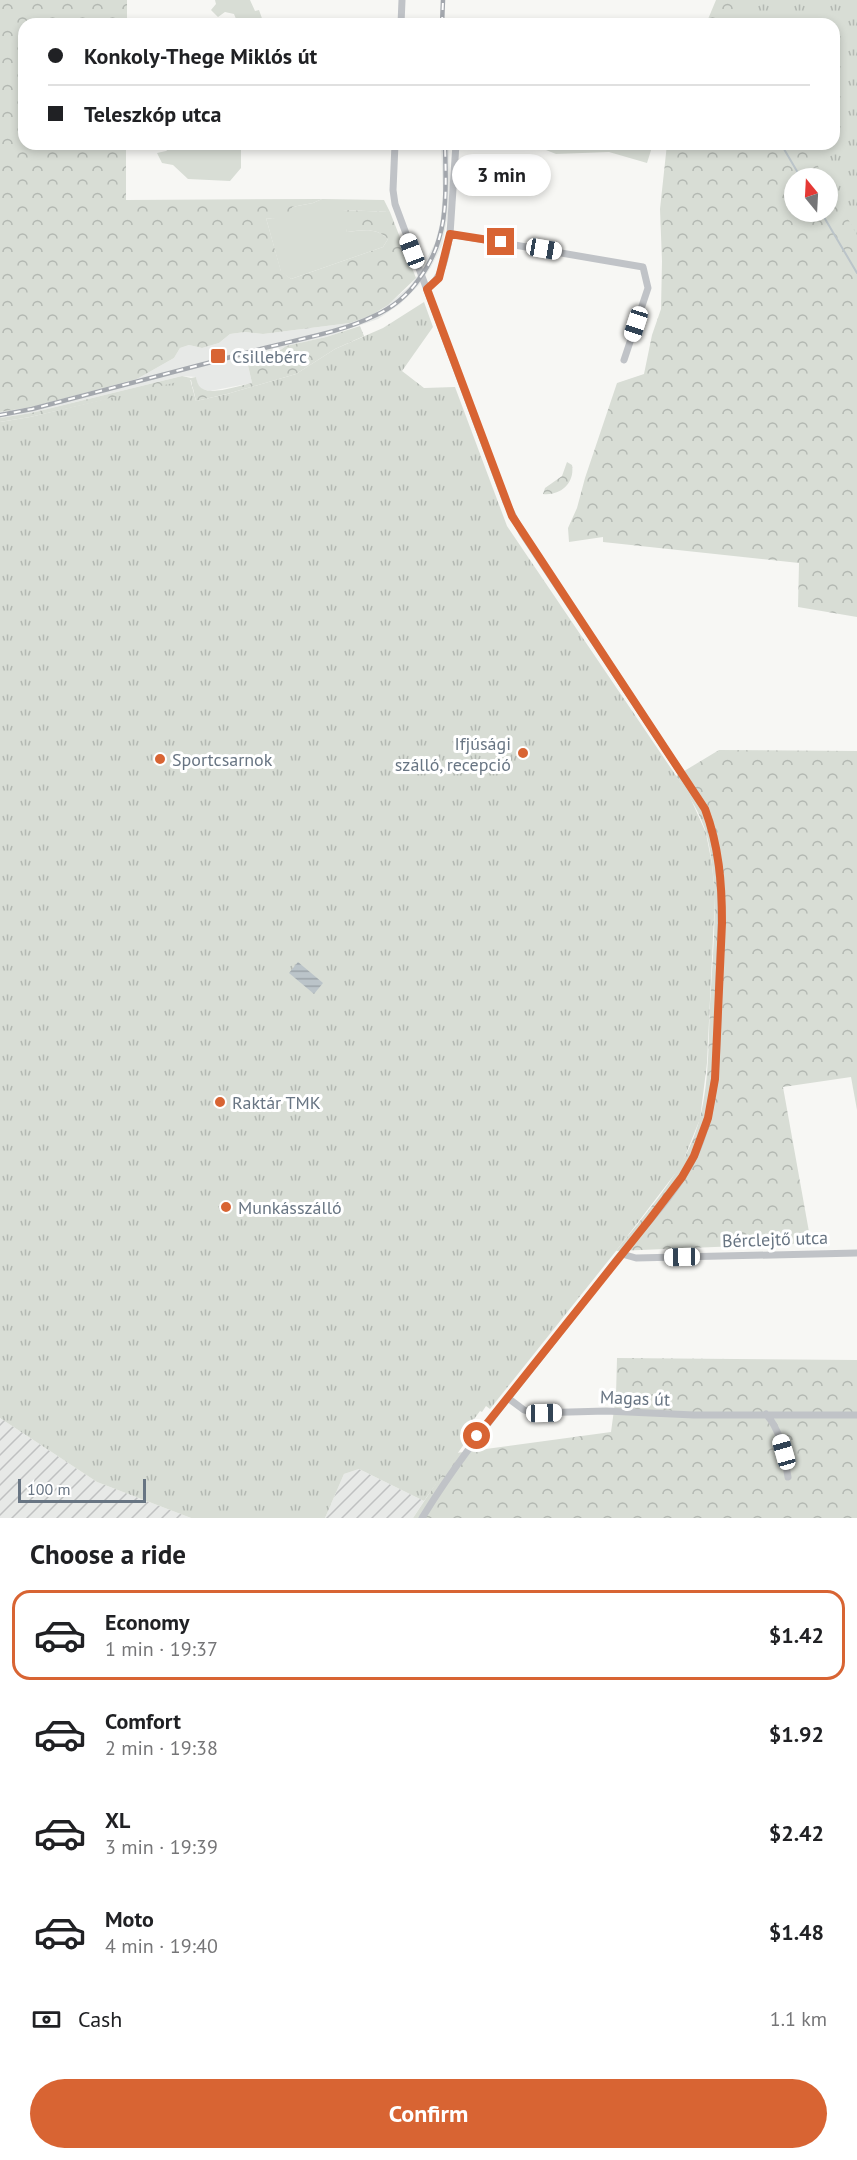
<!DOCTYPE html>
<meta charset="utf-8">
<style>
:root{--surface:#fff;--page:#f6f6f6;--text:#202124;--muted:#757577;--line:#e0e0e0;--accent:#d86433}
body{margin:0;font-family:"PT Sans",sans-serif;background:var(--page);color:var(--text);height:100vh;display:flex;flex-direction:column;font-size:22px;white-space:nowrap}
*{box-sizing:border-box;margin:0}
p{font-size:20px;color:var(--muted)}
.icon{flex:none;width:33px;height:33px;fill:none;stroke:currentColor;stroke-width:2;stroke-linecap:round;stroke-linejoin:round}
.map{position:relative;height:1518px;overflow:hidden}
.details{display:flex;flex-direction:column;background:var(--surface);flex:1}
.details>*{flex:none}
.banner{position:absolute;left:18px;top:18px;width:822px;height:132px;border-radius:18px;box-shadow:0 3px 9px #0003;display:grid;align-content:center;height:132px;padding:0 30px;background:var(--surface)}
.needle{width:39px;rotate:342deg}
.fabs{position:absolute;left:784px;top:168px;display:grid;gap:12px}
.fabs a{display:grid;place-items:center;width:54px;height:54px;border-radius:50%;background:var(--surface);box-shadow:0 3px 9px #0003;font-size:30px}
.scale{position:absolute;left:18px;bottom:15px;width:128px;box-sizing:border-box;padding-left:6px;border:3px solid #687583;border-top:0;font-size:16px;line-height:21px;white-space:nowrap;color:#687583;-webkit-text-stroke:4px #fff;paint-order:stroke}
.end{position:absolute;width:27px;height:27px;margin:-14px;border:8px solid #d86433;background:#fff;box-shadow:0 0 0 3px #fff}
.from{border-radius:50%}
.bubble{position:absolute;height:42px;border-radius:21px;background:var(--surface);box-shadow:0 3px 9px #0003;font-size:20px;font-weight:700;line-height:42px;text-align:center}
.car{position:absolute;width:18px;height:36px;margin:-18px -9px;border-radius:8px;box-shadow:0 0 4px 2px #0007;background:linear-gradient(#fff 24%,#345 0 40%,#fff 0 76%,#345 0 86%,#fff 0)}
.banner b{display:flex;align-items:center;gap:21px;height:57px;font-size:22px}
.banner b+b{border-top:2px solid var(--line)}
.banner i{width:15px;height:15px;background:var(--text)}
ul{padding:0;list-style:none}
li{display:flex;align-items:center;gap:18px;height:90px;margin:0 12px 9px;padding:0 18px;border:3px solid transparent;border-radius:18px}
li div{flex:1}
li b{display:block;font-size:22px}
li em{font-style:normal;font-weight:700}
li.current{border-color:var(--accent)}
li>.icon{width:54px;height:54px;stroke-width:1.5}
h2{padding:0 30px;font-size:27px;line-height:72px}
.pay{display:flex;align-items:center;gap:15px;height:66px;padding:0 30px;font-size:22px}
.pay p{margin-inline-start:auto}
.cta{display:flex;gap:12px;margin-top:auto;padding:12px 30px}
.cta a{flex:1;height:69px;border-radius:36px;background:var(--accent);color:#fff;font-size:24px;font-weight:700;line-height:69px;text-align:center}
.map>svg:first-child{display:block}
.built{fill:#e7e9e7}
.industrial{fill:url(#industrial-furrows)}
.grass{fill:#d8ddd5}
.forest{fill:url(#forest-crowns);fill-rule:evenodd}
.park{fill:url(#park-tufts)}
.water{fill:url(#water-rules)}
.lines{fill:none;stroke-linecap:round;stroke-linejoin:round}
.stream{stroke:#bbc4c9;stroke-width:2}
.street{stroke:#c0c3c7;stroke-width:7}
.rail-casing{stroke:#a4a8ae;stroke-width:4.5}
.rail{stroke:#fff;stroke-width:2;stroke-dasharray:7;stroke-linecap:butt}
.route{stroke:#d86433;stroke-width:8}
.poi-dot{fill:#d86433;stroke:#fff;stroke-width:2}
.labels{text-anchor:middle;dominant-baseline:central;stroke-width:6;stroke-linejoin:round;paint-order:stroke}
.poi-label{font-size:18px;fill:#687583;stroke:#fff;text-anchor:start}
.street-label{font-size:18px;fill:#687583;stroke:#fff}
</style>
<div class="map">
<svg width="857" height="1518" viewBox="0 0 857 1518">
<defs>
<pattern id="industrial-furrows" width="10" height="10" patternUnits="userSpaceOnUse" patternTransform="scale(1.5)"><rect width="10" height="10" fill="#e7e9e7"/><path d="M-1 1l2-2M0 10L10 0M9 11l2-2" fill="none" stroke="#bfc1c1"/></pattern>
<pattern id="forest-crowns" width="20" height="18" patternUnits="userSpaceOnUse" patternTransform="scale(1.5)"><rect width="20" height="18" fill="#d8ddd5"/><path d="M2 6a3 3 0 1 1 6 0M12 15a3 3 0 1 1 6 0" fill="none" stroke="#b3b8b2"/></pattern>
<pattern id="park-tufts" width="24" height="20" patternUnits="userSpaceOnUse" patternTransform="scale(1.5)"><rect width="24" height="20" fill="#d8ddd5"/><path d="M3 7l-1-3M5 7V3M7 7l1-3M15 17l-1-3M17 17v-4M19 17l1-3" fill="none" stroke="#b3b8b2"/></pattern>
<pattern id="water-rules" width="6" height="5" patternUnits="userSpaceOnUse" patternTransform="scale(1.5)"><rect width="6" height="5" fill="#bbc4c9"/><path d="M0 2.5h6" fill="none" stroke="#9ca4a9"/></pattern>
</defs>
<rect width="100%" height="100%" fill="#f7f7f4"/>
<path class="built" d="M441 144H449L450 184 448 214 442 245 431 267 419 285 400 304 378 319 326 337 286 346 279 351 247 361 252 383 210 391 202 389 198 386 196 377 182 376 31 413 0 418V412L32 407 137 379 174 358 180 348 189 345 202 348 219 343 230 334 245 332 263 334 350 323 381 310 410 286 419 273 435 243 440 224 443 195Z"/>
<path class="industrial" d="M0 1418 97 1482 191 1518H0Z
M359 1469 424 1501 413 1518H325L344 1474Z"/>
<path class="grass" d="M215 0H250L255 11 259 10 264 24H238L234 14 225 12 218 17 211 10 216 4Z
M175 144H241V168L230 181 188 179 173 165 162 163 157 153 166 151Z
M523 144H653L647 163 609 152 556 154 536 146Z
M322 199 384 200 390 212 343 210 347 232C363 230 376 227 388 239L383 247 291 279 281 272 266 218 273 219 292 207 313 203Z"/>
<path class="forest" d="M0 0H127V24H24V144H126V200L322 199 313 203 292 207 291 214 273 219 266 218 281 271 291 279 383 247 388 239C376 227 363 230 347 232L341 213 343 210 390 212 416 278 388 305 372 315 350 323 263 334 245 332 230 334 219 343 202 348 189 345 180 348 174 358 137 379 32 407 0 412Z
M716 0H857V617L798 607 799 563 603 542V537L569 542 568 528 577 508 585 478 617 383 644 374 652 335 661 309 662 261 660 209 667 144H834V24H706ZM795 178H828V212H795Z
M360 326 364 336 335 349 296 374 227 394 196 401 191 380 30 417 0 422V418L31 413 182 376 191 378 196 377C197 381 198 387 203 389 214 395 240 385 252 383L247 361 279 351 286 346 326 337Z
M567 462 572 465C575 483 561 496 543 494L545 488 562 476Z
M719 750 857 751V1110L851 1077 783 1087 811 1243 616 1251C644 1215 676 1181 693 1139 710 1097 708 1048 710 1004 713 948 720 891 707 836 701 814 688 794 676 776Z
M617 1358 857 1360V1518H413L456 1453 611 1432 616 1395Z"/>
<path class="park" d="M733 0H857V235L828 184V178H825L805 144H834V24H736L733 19Z
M424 302 433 327 402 371 424 388 455 387 507 526 689 795 706 833 712 864 715 896 707 1063 700 1119 681 1166 616 1251 490 1409 486 1406 482 1412 480 1411 469 1426 474 1430 424 1501 359 1469 344 1474 325 1518H191L97 1482 0 1418V422L30 417 190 379 196 401 227 394 296 374 335 349 383 328Z"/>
<path class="water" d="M298 962 323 983 314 994 289 973Z"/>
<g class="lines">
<path class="stream" d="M781 144 801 178
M821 212 857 273"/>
<path class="street" d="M401 24 402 0
M395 144 393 190 395 204 506 502 522 533 705 809C725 864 722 921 719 979 717 1038 720 1102 694 1157 676 1194 644 1226 618 1258 587 1298 555 1339 523 1379 487 1424 452 1469 422 1518
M450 234 456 144
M427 289C444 276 446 254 450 234L643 267 648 288 624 360
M622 1254 636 1258 857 1253
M508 1398 524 1410 534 1413 606 1411 694 1415H857
M766 1414C782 1432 784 1455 788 1477"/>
<defs>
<path id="rail" d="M442 24 443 0
M0 415 32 409C108 389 184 369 261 349 298 339 339 333 374 316 392 308 408 295 419 279 450 238 446 192 445 144"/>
</defs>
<use href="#rail" class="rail-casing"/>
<use href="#rail" class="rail"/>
</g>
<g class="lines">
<path class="route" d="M477 1436 650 1219 682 1177 694 1156 708 1118 715 1079 722 923C722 883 719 846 705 809L512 516 427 289 439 278 450 234 501 242"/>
</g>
<g class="poi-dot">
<rect x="210" y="348" width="16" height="16" rx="3"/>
<circle cx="523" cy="753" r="6"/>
<circle cx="160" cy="759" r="6"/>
<circle cx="220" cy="1102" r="6"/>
<circle cx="226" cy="1207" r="6"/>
</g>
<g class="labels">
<g class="poi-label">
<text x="232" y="356">Csillebérc</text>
<text x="511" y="743" text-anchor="end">Ifjúsági<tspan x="511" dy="21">szálló, recepció</tspan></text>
<text x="172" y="759">Sportcsarnok</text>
<text x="232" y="1102">Raktár TMK</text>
<text x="238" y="1207">Munkásszálló</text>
</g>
<g class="street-label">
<text transform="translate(775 1239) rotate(-2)">Bérclejtő utca</text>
<text transform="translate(635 1398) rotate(2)">Magas út</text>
</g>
</g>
</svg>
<div class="fabs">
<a><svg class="needle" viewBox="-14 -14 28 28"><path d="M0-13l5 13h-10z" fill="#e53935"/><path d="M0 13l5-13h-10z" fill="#757577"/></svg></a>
</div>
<div class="scale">100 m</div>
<i class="end from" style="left:477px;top:1436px"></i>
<i class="end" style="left:501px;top:242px"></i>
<div class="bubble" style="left:452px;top:154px;width:99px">3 min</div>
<i class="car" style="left:544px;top:249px;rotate:100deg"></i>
<i class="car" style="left:412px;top:251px;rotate:339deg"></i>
<i class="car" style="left:636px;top:324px;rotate:198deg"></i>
<i class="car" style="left:682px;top:1257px;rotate:269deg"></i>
<i class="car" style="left:544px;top:1413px;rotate:89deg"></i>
<i class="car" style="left:784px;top:1452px;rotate:344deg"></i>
<div class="banner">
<b><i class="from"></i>Konkoly-Thege Miklós út</b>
<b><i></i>Teleszkóp utca</b>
</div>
</div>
<section class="details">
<h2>Choose a ride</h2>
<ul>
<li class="current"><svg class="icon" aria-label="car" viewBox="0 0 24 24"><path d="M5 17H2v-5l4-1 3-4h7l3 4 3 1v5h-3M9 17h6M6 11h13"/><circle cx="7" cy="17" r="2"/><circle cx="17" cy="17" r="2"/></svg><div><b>Economy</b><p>1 min · 19:37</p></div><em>$1.42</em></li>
<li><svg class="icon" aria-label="car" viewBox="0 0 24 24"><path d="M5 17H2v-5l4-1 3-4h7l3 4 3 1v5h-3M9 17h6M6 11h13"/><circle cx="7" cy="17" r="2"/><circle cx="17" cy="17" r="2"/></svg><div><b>Comfort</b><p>2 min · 19:38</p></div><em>$1.92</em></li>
<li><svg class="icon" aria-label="car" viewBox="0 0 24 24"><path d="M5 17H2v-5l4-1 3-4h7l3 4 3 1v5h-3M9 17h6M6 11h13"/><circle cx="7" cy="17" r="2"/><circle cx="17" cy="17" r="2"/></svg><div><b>XL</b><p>3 min · 19:39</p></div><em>$2.42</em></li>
<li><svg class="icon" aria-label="car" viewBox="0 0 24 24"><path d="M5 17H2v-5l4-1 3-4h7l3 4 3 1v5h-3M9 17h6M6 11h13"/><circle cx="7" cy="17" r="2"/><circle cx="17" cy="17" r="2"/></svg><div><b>Moto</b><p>4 min · 19:40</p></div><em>$1.48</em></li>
</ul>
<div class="pay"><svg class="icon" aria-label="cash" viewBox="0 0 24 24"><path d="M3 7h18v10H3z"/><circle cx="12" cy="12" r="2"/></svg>Cash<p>1.1 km</p></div>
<div class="cta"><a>Confirm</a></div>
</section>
